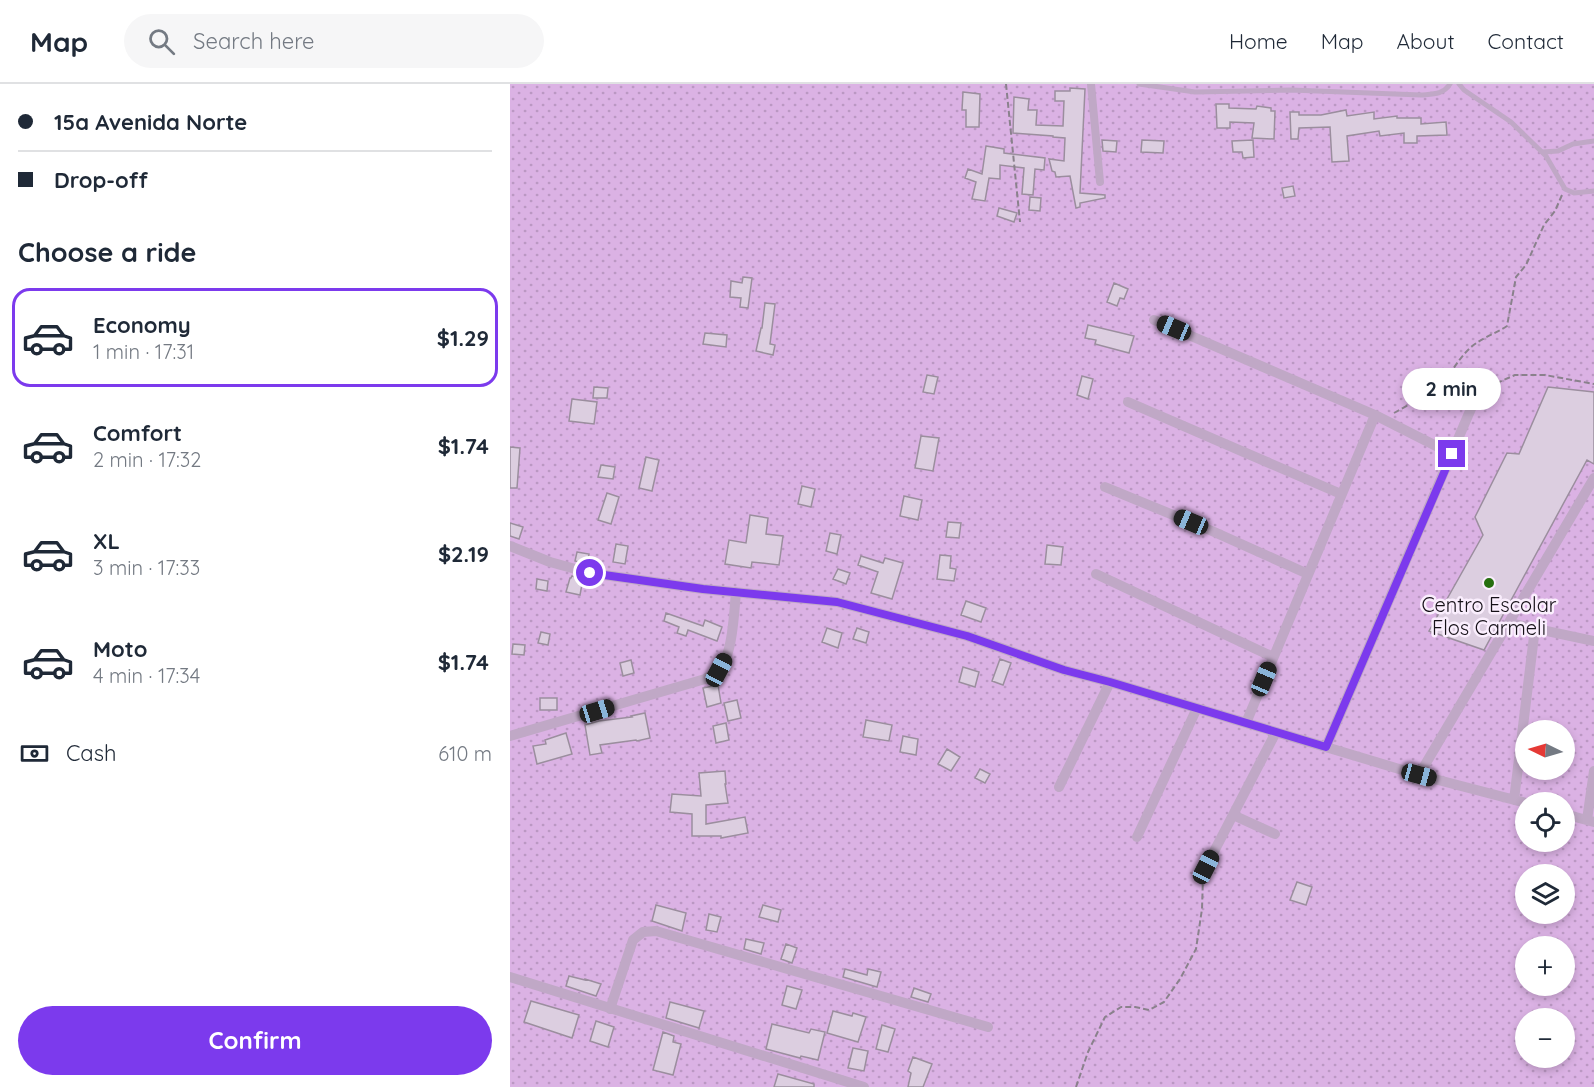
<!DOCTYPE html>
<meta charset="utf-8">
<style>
:root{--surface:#fff;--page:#f6f6f7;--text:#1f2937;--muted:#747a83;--line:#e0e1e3;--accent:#7c3aed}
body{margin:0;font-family:Quicksand,sans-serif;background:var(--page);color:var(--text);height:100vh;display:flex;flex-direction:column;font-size:22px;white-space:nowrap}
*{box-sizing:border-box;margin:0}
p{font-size:20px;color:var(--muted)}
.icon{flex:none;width:33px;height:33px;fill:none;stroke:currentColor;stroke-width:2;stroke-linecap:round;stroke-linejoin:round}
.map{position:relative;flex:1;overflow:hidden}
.sheet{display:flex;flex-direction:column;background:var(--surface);width:510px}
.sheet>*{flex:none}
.banner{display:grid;align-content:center;height:132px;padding:0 18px;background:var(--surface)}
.needle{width:39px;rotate:275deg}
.buttons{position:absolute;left:1005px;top:636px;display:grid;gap:12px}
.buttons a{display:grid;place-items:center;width:60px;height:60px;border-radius:50%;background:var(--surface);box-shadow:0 3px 9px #0003;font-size:30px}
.end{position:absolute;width:27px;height:27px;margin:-14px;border:8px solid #7c3aed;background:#fff;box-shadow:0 0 0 3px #fff}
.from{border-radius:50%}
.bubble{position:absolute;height:42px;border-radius:21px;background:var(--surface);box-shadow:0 3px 9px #0003;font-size:20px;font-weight:800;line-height:42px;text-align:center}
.car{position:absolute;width:18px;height:36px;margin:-18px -9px;border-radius:8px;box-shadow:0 0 4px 2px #0007;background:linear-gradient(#222 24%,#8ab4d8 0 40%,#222 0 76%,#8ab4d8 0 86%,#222 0)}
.banner b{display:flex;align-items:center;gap:21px;height:57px;font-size:22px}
.banner b+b{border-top:2px solid var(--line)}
.banner i{width:15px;height:15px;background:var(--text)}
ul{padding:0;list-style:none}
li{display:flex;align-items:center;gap:18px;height:99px;margin:0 12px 9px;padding:0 6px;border:3px solid transparent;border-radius:18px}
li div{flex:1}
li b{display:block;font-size:22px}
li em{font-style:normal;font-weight:800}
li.current{border-color:var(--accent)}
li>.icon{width:54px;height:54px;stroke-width:1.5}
h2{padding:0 18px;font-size:27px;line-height:72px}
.pay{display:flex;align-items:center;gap:15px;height:66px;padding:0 18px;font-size:22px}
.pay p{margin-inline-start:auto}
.primary-button{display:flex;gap:12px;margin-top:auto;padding:12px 18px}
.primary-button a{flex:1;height:69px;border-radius:36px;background:var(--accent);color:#fff;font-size:24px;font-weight:800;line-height:69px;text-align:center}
header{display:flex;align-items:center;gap:36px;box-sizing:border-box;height:84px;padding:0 30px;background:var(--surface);border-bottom:2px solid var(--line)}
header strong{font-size:28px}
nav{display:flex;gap:33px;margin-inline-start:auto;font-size:21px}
.search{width:420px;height:54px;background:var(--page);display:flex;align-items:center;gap:15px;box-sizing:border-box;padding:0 21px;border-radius:33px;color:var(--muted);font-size:22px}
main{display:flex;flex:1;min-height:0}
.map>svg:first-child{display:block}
.park{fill:url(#park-dots);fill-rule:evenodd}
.building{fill:#dccee0;stroke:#9b8e9e;stroke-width:1.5}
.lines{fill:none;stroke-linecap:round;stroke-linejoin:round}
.path{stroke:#8a818c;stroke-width:2;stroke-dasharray:6 3;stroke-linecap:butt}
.service{stroke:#c0a8c6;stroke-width:5}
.pedestrian{stroke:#c0a8c6;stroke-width:8}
.minor{stroke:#c0a8c6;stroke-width:10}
.route{stroke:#7c3aed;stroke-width:8}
.poi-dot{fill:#266f0f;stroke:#faeefd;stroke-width:2}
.labels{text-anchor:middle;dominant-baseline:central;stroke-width:5;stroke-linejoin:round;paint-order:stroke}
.poi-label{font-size:20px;fill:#151017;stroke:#faeefd}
</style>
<header>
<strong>Map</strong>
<div class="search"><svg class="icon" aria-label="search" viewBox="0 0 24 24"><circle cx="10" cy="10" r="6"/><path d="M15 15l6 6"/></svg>Search here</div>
<nav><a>Home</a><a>Map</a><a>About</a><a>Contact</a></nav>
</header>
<main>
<section class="sheet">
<div class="banner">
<b><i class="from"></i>15a Avenida Norte</b>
<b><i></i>Drop-off</b>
</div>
<h2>Choose a ride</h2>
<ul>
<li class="current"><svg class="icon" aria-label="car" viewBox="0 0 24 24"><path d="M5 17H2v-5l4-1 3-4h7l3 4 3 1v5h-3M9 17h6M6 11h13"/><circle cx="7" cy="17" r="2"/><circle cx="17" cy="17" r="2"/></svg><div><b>Economy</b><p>1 min · 17:31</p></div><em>$1.29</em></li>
<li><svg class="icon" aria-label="car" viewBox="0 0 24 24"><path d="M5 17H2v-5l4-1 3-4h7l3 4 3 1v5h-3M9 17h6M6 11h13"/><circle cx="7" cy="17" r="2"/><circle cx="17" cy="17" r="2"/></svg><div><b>Comfort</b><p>2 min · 17:32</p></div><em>$1.74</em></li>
<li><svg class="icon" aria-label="car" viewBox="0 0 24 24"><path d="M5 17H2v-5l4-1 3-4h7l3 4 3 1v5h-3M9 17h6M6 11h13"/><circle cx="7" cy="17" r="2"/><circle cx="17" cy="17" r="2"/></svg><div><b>XL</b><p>3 min · 17:33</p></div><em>$2.19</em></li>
<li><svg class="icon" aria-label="car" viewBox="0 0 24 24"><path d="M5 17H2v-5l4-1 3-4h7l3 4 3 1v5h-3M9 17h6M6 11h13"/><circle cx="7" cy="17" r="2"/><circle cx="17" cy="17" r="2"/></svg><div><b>Moto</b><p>4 min · 17:34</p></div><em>$1.74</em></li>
</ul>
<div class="pay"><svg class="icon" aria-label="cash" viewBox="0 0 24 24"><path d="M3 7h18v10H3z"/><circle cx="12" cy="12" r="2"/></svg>Cash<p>610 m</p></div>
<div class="primary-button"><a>Confirm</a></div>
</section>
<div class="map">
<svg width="1084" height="1003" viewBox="0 0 1084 1003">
<defs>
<pattern id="park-dots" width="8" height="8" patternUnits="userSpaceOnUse" patternTransform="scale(1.5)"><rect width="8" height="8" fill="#dbb2e4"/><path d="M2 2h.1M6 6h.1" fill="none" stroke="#bb98c3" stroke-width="1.8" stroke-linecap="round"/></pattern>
</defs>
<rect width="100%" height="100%" fill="#faeefd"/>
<path class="park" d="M0 0H1084V1003H0ZM1016 646H1054V686H1016ZM1016 718H1054V758H1016ZM1016 790H1054V830H1016ZM1016 862H1054V902H1016ZM1016 934H1054V974H1016Z"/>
<path class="building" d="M560 4 575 5 570 109 595 111V114L570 119V123L566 124 560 92 546 93 545 88 542 87 539 75 554 77 555 54 543 53V52L503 49 504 13 519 15 518 26H527L526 41 553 42 554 17H545V7H560Z
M453 8 470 10 469 43H456V26H452Z
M706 20H719V24L746 25 747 22 761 24V27H765L764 55 742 54 744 39 720 38V44H707Z
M836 26 837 32 864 28V35L887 32V34H911V40L936 38 937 51 907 52V59H894V49L870 52 869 47 837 52 839 77 822 78 820 43 789 44 788 55H781L780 28H789V31H811Z
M592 56 607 57 606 68 593 67Z
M632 56 654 57 653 69 631 68Z
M743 56 744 73 733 74 732 68H723L722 57Z
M476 62 494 65V69L535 74 534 86 525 85 523 111 512 110 514 84 490 81V95L479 94 475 117 462 115 466 98 455 94 458 85 472 90Z
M783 102 785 112 774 114 772 104Z
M520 113 531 114 530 127 519 126Z
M489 124 507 129 504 138 487 132Z
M233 193 242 194 238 224 230 223 231 214 220 213 221 197 232 199Z
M604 199 618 205 614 215 610 214 607 222 597 218Z
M255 219 265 220 260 260 265 261 263 271 246 267 251 244H252Z
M578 241 624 252 619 269 585 260 586 256 575 254Z
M195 249 217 251 216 263 193 260Z
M417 291 428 293 424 310 413 308Z
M572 292 583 295 578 315 567 311Z
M84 303 98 304 97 314H83Z
M1038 303 1084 308V380L1077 376 974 566 919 547 973 451 965 433 997 369 1009 370Z
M62 315 87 318 84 340 59 337Z
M411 352 429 354 423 387 405 384Z
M0 363 10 364 7 404H0Z
M136 373 149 376 142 407 129 404Z
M91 381 105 383 103 395 88 393Z
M292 402 305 405 301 423 288 420Z
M97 409 109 413 101 440 88 436Z
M394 412 412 416 408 436 390 432Z
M240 431 258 434 256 450 273 452 269 481 242 478 241 484 215 480 219 456 236 459Z
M438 438 451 439 449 454 436 453Z
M0 439 13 443 9 455 0 452Z
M320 449 331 451 327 470 316 467Z
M106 460 118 462 115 480 103 478Z
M537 461 553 463 551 481 535 480Z
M67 468 79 470 77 480 65 477Z
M430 471 441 472 440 484 446 485 444 497 427 495Z
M351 472 373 479 375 474 393 479 382 515 361 509 368 488 348 481Z
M328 485 340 489 336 500 323 495Z
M62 492 73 495 70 511 56 508 60 494H61Z
M27 495 38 497 37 507 26 505Z
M456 517 476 524 471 538 451 531Z
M156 529 193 542 195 536 212 543 207 557 178 546 176 552 167 549 169 543 154 537Z
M317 544 332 549 328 564 312 558Z
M347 544 359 548 356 559 343 555Z
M31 548 40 550 38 561 28 559Z
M3 560 15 561 14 571 2 570Z
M490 575 501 579 493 601 482 597Z
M121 576 124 589 113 592 110 579Z
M453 583 469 588 465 603 449 598Z
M208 601 211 619 197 623 193 604Z
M30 614H47V626H30Z
M227 616 231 634 218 637 214 619Z
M135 629 140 654 127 657 126 656 90 661 92 669 80 671 75 641 89 637 122 633 121 632Z
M356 636 382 641 379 657 353 653Z
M216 639 219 656 206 659 203 642Z
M56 649 62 670 27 680 23 662 36 660 35 656Z
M393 652 408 655 406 671 390 668Z
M437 665 450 673 441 687 428 680Z
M470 685 480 690 475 699 465 694Z
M215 687 216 700H215L218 719 196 721V740L235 733 238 749 211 754V752H182V730L160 728 162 710 191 712 189 689Z
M787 798 802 803 796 821 780 816Z
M146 821 176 829 172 847 142 837Z
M253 821 271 826 268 838 249 833Z
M199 830 211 833 207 848 196 846Z
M236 855 254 859 251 870 234 865Z
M276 860 287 864 282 879 271 875Z
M335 885 357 891 358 885 371 888 367 903 333 893Z
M59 892 75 896V895L91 900 86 912 56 902Z
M277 902 292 906 286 925 272 921Z
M404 904 421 910 418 918 401 913Z
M21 917 69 931 62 954 14 938Z
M160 918 194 927 189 944 156 934Z
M323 927 342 932 343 929 356 933 348 958 317 949Z
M86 937 104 943 98 963 80 957Z
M262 940 299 949 301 945 315 948 308 976 291 972 290 974 256 965Z
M372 941 385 945 378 968 366 965Z
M153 948 164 952 163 958 171 960 163 991 143 986Z
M343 964 358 967 354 987 338 984Z
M403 973 422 980 413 1003H398L401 989 398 987Z
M268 990 304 1000V1003H264Z"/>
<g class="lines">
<path class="path" d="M496 0 510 138
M978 303 1005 291H1035L1084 300
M922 312C937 298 945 278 960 264 971 254 985 250 997 242L1006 193 1016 181 1034 141 1045 127 1052 111
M884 329 902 319 922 312 955 310
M566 1003 578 968 595 933 611 923H625L639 926 654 918 670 895 686 865 692 825 693 794"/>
<path class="service" d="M629 0 685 8 781 6 911 11C923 10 933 11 940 0
M949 0 954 6 1001 38 1036 72 1055 105 1064 109 1084 107
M1032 68 1048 67 1063 60 1084 57"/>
<path class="pedestrian" d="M581 0 590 98"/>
<path class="minor" d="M644 236 865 331 942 370
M618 318 831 410
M595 403 702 447 798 490
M0 462 40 478 80 489 193 505 327 518 457 552 554 586 600 598 909 691 1016 719
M586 490 763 573
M999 539 1084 557
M736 639 865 331
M0 652 195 595C199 592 204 590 208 587 223 573 224 528 226 508
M816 663 969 306
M909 691 1084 394
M549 703 600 598
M1004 716 1025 544
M1054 730 1084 738
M723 731 765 750
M1077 736 1084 687
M627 753 687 624
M696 783 766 648
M0 893 354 1003
M100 925 123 856 133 848 146 847 478 943"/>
</g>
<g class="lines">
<path class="route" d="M80 489 193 505 327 518 457 552 554 586 600 598 816 663 942 370"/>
</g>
<circle class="poi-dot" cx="979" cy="499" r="6"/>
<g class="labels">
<g class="poi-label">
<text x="979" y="520">Centro Escolar<tspan x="979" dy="23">Flos Carmeli</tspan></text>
</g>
</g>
</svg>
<div class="buttons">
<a><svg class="needle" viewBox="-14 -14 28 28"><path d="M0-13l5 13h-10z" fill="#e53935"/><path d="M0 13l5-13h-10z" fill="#747a83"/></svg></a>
<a><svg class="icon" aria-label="locate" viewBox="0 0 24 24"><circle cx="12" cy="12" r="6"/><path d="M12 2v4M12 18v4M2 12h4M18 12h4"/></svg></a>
<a><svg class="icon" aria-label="layers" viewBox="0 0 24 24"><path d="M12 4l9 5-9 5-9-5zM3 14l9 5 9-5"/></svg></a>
<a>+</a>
<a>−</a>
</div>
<i class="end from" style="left:80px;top:489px"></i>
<i class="end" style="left:942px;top:370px"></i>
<div class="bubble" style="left:892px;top:284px;width:99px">2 min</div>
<i class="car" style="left:664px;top:244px;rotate:293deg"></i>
<i class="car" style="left:681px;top:438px;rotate:293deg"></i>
<i class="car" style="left:209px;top:586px;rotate:28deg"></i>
<i class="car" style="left:754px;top:595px;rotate:23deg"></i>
<i class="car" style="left:87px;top:627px;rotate:73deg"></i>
<i class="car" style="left:909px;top:691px;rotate:105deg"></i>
<i class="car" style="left:696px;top:783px;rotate:27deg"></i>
</div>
</main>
